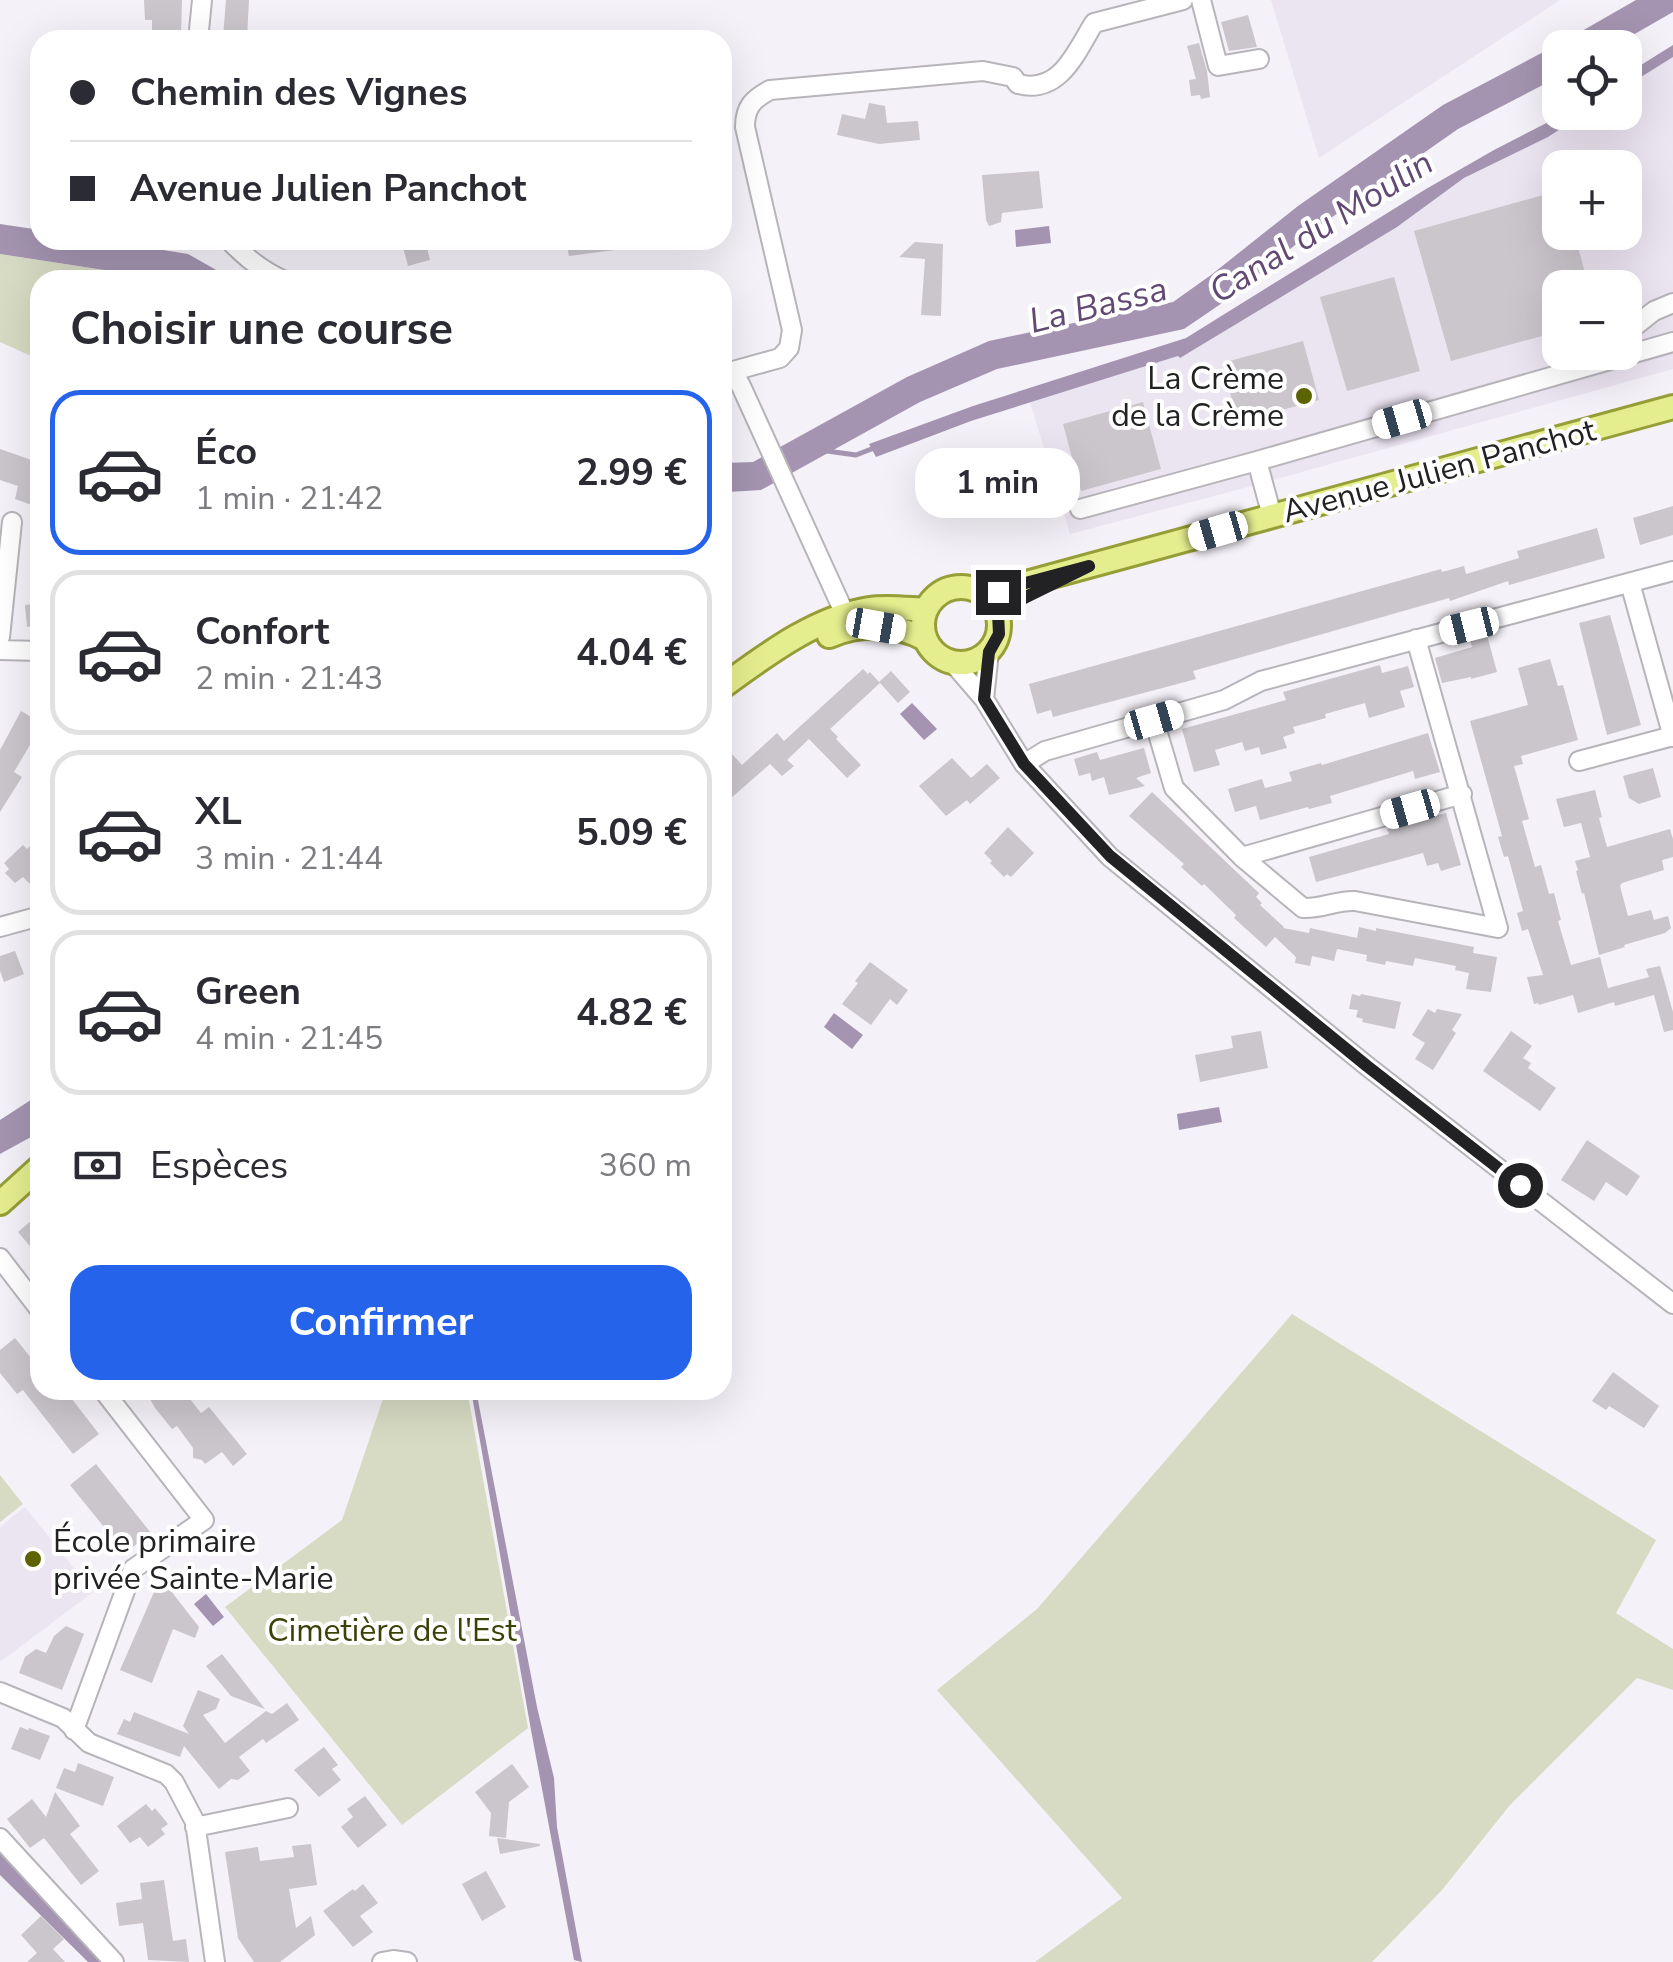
<!DOCTYPE html>
<html lang="fr">
<meta charset="utf-8">
<style>
:root{--surface:#fff;--page:#f2f2f3;--text:#2b2b33;--muted:#7c7c81;--line:#e1e1e2;--accent:#2563eb}
body{margin:0;font-family:"Nunito Sans",sans-serif;background:var(--page);color:var(--text);height:100vh;display:flex;flex-direction:column;font-size:38px;white-space:nowrap}
*{box-sizing:border-box;margin:0}
p{font-size:32px;color:var(--muted)}
.icon{flex:none;width:55px;height:55px;fill:none;stroke:currentColor;stroke-width:2;stroke-linecap:round;stroke-linejoin:round}
.map{position:relative;flex:1;overflow:hidden}
.drawer{position:absolute;left:30px;top:270px;width:702px;height:1130px;display:flex;flex-direction:column;background:var(--surface);border-radius:30px;box-shadow:0 10px 40px #0002}
.drawer>*{flex:none}
.banner{position:absolute;left:30px;top:30px;width:702px;height:220px;border-radius:30px;box-shadow:0 10px 40px #0002;display:grid;align-content:center;height:220px;padding:0 40px;background:var(--surface)}
.buttons{position:absolute;left:1542px;top:30px;display:grid;gap:20px}
.buttons a{display:grid;place-items:center;width:100px;height:100px;border-radius:20px;background:var(--surface);box-shadow:0 10px 40px #0002;font-size:50px}
.end{position:absolute;width:45px;height:45px;margin:-22px;border:12px solid #222123;background:#fff;box-shadow:0 0 0 5px #fff}
.from{border-radius:50%}
.bubble{position:absolute;height:70px;border-radius:30px;background:var(--surface);box-shadow:0 10px 40px #0002;font-size:32px;font-weight:700;line-height:70px;text-align:center}
.car{position:absolute;width:30px;height:60px;margin:-30px -15px;border-radius:12px;box-shadow:0 0 8px 2px #0007;background:linear-gradient(#fff 24%,#345 0 40%,#fff 0 76%,#345 0 86%,#fff 0)}
.banner b{display:flex;align-items:center;gap:35px;height:95px;font-size:38px}
.banner b+b{border-top:2px solid var(--line)}
.banner i{width:25px;height:25px;background:var(--text)}
ul{padding:0;list-style:none}
li{display:flex;align-items:center;gap:30px;height:165px;margin:0 20px 15px;padding:0 20px;border:5px solid var(--line);border-radius:30px}
li div{flex:1}
li b{display:block;font-size:38px}
li em{font-style:normal;font-weight:700}
li.active{border-color:var(--accent)}
li>.icon{width:90px;height:90px;stroke-width:1.5}
h2{padding:0 40px;font-size:45px;line-height:120px}
.pay{display:flex;align-items:center;gap:25px;height:110px;padding:0 40px;font-size:38px}
.pay p{margin-inline-start:auto}
.primary-button{display:flex;gap:20px;margin-top:auto;padding:20px 40px}
.primary-button a{flex:1;height:115px;border-radius:30px;background:var(--accent);color:#fff;font-size:40px;font-weight:700;line-height:115px;text-align:center}
.map>svg:first-child{display:block}
.built{fill:#ebe4f1;fill-rule:evenodd}
.green{fill:#d7dbc3}
.water{fill:#a494b1}
.lines{fill:none;stroke-linecap:round;stroke-linejoin:round}
.stream{stroke:#a494b1;stroke-width:5}
.building{fill:#cac6cc}
.minor-casing{stroke:#b7b4ba;stroke-width:22}
.major-casing{stroke:#969e37;stroke-width:28}
.minor{stroke:#fff;stroke-width:18}
.major{stroke:#e5ee8e;stroke-width:22}
.route{stroke:#222123;stroke-width:12}
.poi-dot{fill:#5c6300;stroke:#fff;stroke-width:4}
.labels{text-anchor:middle;dominant-baseline:central;stroke-width:8;stroke-linejoin:round;paint-order:stroke}
.poi-label{font-size:32px;fill:#222123;stroke:#fff;text-anchor:end}
.street-label{font-size:32px;fill:#222123;stroke:#fff}
.park-label{font-size:32px;fill:#3c4108;stroke:#fff}
.water-label{font-size:35px;font-style:italic;fill:#624974;stroke:#fff}
</style>
<div class="map">
<svg width="1673" height="1962" viewBox="0 0 1673 1962">
<rect width="100%" height="100%" fill="#f5f1f8"/>
<path class="built" d="M1271 0H1560L1319 158Z
M1673 57V369L1233 491 1070 534 1030 402 1179 356 1180 358 1397 227 1465 178 1548 137 1585 113 1625 112V87ZM1560 168H1625V232H1560ZM1560 288H1625V352H1560Z
M25 1507 93 1592 0 1662V1527Z"/>
<path class="green" d="M0 254 169 280H40V360L0 342Z
M1292 1314 1656 1540 1616 1613 1673 1649V1690L1637 1678 1510 1805 1442 1890 1372 1962H1035L1122 1898 937 1690 1037 1609Z
M386 1390H467L528 1728 402 1825 225 1607 342 1520Z
M0 1475 23 1504 0 1522Z"/>
<path class="water" d="M1636 0H1673V12L1612 47 1560 48V76L1458 129 1315 229 1228 299 1184 329 997 369 920 402 761 490 728 492 722 535 723 463 753 462 907 377 989 341 1173 302 1211 275 1298 206 1443 105 1568 39Z
M1673 45V57L1625 87V75Z
M1566 113H1585L1548 137 1464 178 1397 227 1180 358 1178 356 971 421 876 457 869 444 973 406 1186 338 1426 189 1494 150Z
M0 224 40 230V240H101L188 254 234 280H169L0 254Z
M1049 226 1051 243 1016 247 1015 230Z
M1032 459 1037 478H1043L1044 484 1025 490 1018 463Z
M912 703 937 729 924 740 900 714Z
M834 1013 863 1035 852 1049 824 1027Z
M40 1094V1132L0 1154V1120Z
M1219 1107 1222 1122 1179 1130 1177 1114Z
M471 1390H476L537 1707 554 1778 557 1827 582 1962 574 1960 531 1730Z
M206 1594 224 1617 213 1626 194 1604Z
M0 1849 50 1908 105 1962H88L0 1875Z"/>
<g class="lines">
<path class="stream" d="M827 451 856 455 874 448"/>
</g>
<path class="building" d="M144 0H182L181 35 152 34V20H145Z
M226 0H249L247 38 223 37Z
M1248 15 1257 47 1229 51 1221 22Z
M1199 43 1207 71 1210 97 1201 99 1200 95 1191 96 1189 80 1196 79 1187 46Z
M869 103 885 106 887 123 918 121 920 140 879 144 837 135 842 114 865 119Z
M1039 171 1043 208 1002 213 1001 222 989 226 986 220 982 175Z
M1547 194 1561 243 1576 239 1589 288H1560V331L1451 361 1414 231Z
M401 240H425L430 260 408 266Z
M566 240H622V249L569 256Z
M915 242 943 244 941 316 921 315 925 259 899 257Z
M1394 277 1420 371 1347 391 1320 297Z
M1303 341 1319 400 1238 422 1222 363Z
M1143 402 1161 469 1081 491 1063 424Z
M0 449 40 463V508L15 499 18 486 0 480Z
M960 457 969 483 980 481 982 491 940 505 935 491 941 490 933 466Z
M1673 506V535L1640 545 1633 518Z
M1597 528 1605 558 1509 585 1508 581 1450 601 1449 598 1193 671 1196 679 1185 682 1053 717 1051 710 1037 714 1029 684 1441 569 1442 572 1464 566 1466 574 1519 558 1517 551Z
M40 603V625L27 627 25 605Z
M1610 615 1641 725 1607 735 1579 623Z
M1487 635 1497 672 1471 679V677L1442 683 1435 658 1472 647 1470 640Z
M1550 659 1558 686 1563 685 1578 740 1521 756 1523 764 1514 766 1529 819 1522 821 1535 867 1541 865 1549 894 1554 893 1561 920 1558 921 1571 965 1600 957 1608 988 1649 977 1646 969 1660 966 1673 1012V1030L1664 1032 1654 995 1615 1006 1614 1002 1578 1013 1573 995 1539 1005 1538 1003 1534 1004 1527 977 1543 975 1528 929 1522 931 1517 913 1523 911 1508 856 1504 857 1498 837 1502 836 1470 721 1528 705 1518 668Z
M1380 665 1382 673 1408 666 1414 687 1400 691 1405 707 1369 718 1365 703 1325 714 1326 718 1293 727 1295 733 1283 737 1287 748 1261 755 1259 747 1245 751 1242 742 1215 750 1220 765 1194 772 1182 729 1286 700 1283 692Z
M863 669 868 674 870 672 879 682 891 671 910 692 898 703 880 683 830 729 838 737 836 739 861 765 847 778 809 739 787 760 794 766 782 776 770 764 730 799 722 790V743L742 765 777 733 784 741Z
M21 711 40 722V728L14 772 22 777 0 812V750Z
M1428 733 1440 772 1415 779 1413 771 1330 796 1332 803 1309 809 1308 807 1260 820 1256 806 1235 812 1228 789 1262 779 1265 788 1292 781 1289 772 1321 763 1322 765Z
M1144 748 1151 773 1136 778 1145 786 1109 795 1104 777 1092 781 1090 773 1079 776 1074 759 1097 752 1100 760Z
M952 758 971 778 987 764 1000 778 970 804 967 800 946 816 919 786Z
M1653 768 1661 797 1639 804 1629 798 1623 776Z
M1595 790 1602 817 1599 818 1607 847 1670 829 1673 839V857L1662 860 1664 870 1622 883 1620 886 1628 916 1651 910 1654 920 1668 916 1671 928 1665 933 1624 945 1625 947 1599 955 1584 893 1582 894 1576 871 1578 870 1575 861 1590 857 1581 823 1564 827 1556 799Z
M1152 792 1259 893 1256 897 1262 903 1260 905 1284 927 1283 928 1309 933 1310 928 1357 938 1359 927 1376 931V928L1474 947 1473 953 1497 957 1491 992 1466 989 1469 973 1455 970 1456 966 1415 958 1413 966 1386 961 1385 965 1366 961 1367 955 1337 949 1334 961 1312 956 1310 966 1295 963 1296 957 1275 937 1266 947 1234 918 1236 915 1204 884 1202 886 1181 867 1184 864 1129 816Z
M1446 813 1461 865 1441 871 1438 863 1427 866 1423 853 1316 882 1309 857 1389 834 1387 829Z
M1008 827 1034 853 1011 877 1007 874 1004 877 990 863 992 861 984 853Z
M40 836V874L30 884 23 877 15 883 5 873 9 869 4 863 23 845 27 849Z
M15 951 24 974 4 982 0 971V956Z
M870 962 908 990 897 1005 890 999 871 1025 842 1004 858 983 855 981Z
M1352 994 1360 996 1361 994 1401 1002 1395 1029 1362 1022 1363 1019 1356 1017 1358 1010 1349 1009Z
M1428 1009 1435 1013 1437 1009 1462 1014 1452 1030 1456 1033 1433 1070 1415 1059 1425 1043 1412 1035Z
M1261 1031 1268 1068 1200 1082 1195 1055 1233 1048 1231 1036Z
M1511 1031 1532 1046 1523 1058 1531 1063 1528 1068 1556 1088 1540 1111 1483 1071Z
M1587 1140 1640 1176 1627 1196 1606 1182 1594 1201 1561 1180Z
M40 1213V1258L18 1232Z
M15 1338 40 1369V1390H65L99 1434 73 1454 23 1390 17 1394 0 1373V1350Z
M1613 1372 1659 1406 1644 1428 1609 1406 1606 1410 1592 1401Z
M148 1390H183L201 1413 209 1407 247 1454 233 1466 222 1452 205 1464 202 1460 193 1458V1448L177 1426 172 1429 155 1408 150 1399 153 1397Z
M96 1464 151 1533 125 1553 70 1485Z
M164 1582 199 1627 195 1638 173 1629 152 1683 120 1670 154 1592 153 1590Z
M66 1626 84 1634 62 1690 19 1673 25 1657 36 1649 46 1653 54 1636Z
M222 1654 237 1673 265 1709 231 1696 206 1666Z
M198 1690 220 1699 216 1709 203 1715 225 1743 266 1711 272 1714 287 1703 299 1720 266 1743 263 1739 239 1757 250 1771 238 1780 231 1779 219 1789 184 1746 180 1757 117 1734 124 1719 130 1722 134 1712 189 1734 183 1726Z
M20 1727 28 1730 29 1728 50 1736 40 1760 11 1749Z
M324 1747 338 1765 332 1769 341 1780 319 1797 294 1770Z
M78 1763 114 1777 103 1806 56 1788 64 1768 75 1772Z
M512 1764 529 1787 509 1802 506 1838 489 1836 491 1813 475 1792Z
M55 1792 80 1826 70 1834 99 1871 81 1885 44 1838 30 1848 7 1819 32 1799 46 1817Z
M365 1796 387 1825 358 1848 341 1827 353 1817 347 1809Z
M146 1804 152 1811 155 1808 168 1824 161 1829 165 1834 148 1847 140 1837 130 1843 117 1826Z
M497 1838 540 1844V1846L500 1854Z
M311 1844 317 1885 289 1889 296 1928 311 1916 315 1935 280 1962H254L238 1938 225 1852 258 1847 260 1861 294 1857 292 1846Z
M486 1871 506 1907 482 1921 462 1884Z
M164 1880 173 1941 186 1939 189 1962 148 1960 143 1923 119 1926 116 1903 142 1899 140 1883Z
M363 1884 378 1903 360 1916 373 1932 353 1947 323 1911 353 1889 355 1891Z
M41 1916 64 1939 53 1949 65 1962H27L37 1953 21 1935Z"/>
<g class="lines">
<defs>
<path id="minor" d="M1201 0 1218 66 1259 59
M198 40 202 0
M229 240C245 257 262 271 283 280
M1625 334 1654 311 1673 303
M733 371 780 358 789 348 792 330 745 127C745 107 753 99 770 90L983 71 1013 77 1018 84C1060 95 1076 52 1094 23L1183 0
M722 372 733 371 741 386 849 623
M1080 509 1257 461
M1272 516 1257 461 1673 342
M1630 583 1673 737
M0 637 12 522
M0 650 40 651
M953 663 984 699 1024 764 1110 857 1367 1066 1673 1304
M984 699 989 652
M1154 720 1174 788 1242 857 1303 908C1321 909 1337 900 1355 901L1498 928 1416 639
M1579 761 1673 736
M1024 764 1045 751 1224 700 1261 681 1673 571
M1242 857 1462 794
M0 927 40 916
M0 1258 40 1310
M0 1692 63 1718 89 1743 166 1774 174 1782 195 1822 215 1962
M74 1730 133 1569 204 1520 103 1390
M195 1827 288 1808
M0 1838 114 1962
M382 1962 393 1960 407 1962"/>
<path id="major" d="M923 625a38 38 0 1 1 76 0a38 38 0 1 1-76 0Z
M988 596 1019 585 1673 407
M829 636C860 623 895 623 925 639
M722 687C766 655 814 618 869 609 887 606 907 609 925 610
M0 1203 40 1167"/>
</defs>
<use href="#minor" class="minor-casing"/>
<use href="#major" class="major-casing"/>
<use href="#minor" class="minor"/>
<use href="#major" class="major"/>
</g>
<g class="lines">
<path class="route" d="M998 592 1018 585 1089 566 1026 597 998 613 999 634 989 652 984 699 1024 764 1110 856 1367 1066 1520 1185"/>
</g>
<g class="poi-dot">
<circle cx="1304" cy="396" r="10"/>
<circle cx="33" cy="1559" r="10"/>
</g>
<g class="labels">
<g class="poi-label">
<text x="1284" y="378">La Crème<tspan x="1284" dy="37">de la Crème</tspan></text>
<text x="53" y="1541" text-anchor="start">École primaire<tspan x="53" dy="37">privée Sainte-Marie</tspan></text>
</g>
<g class="street-label">
<text transform="translate(1439 471) rotate(-15)">Avenue Julien Panchot</text>
</g>
<g class="park-label">
<text x="392" y="1630">Cimetière de l'Est</text>
</g>
<g class="water-label">
<text transform="translate(1321 227) rotate(-32)">Canal du Moulin</text>
<text transform="translate(1098 305) rotate(-14)">La Bassa</text>
</g>
</g>
</svg>
<div class="buttons">
<a><svg class="icon" aria-label="locate" viewBox="0 0 24 24"><circle cx="12" cy="12" r="6"/><path d="M12 2v4M12 18v4M2 12h4M18 12h4"/></svg></a>
<a>+</a>
<a>−</a>
</div>
<i class="end from" style="left:1520px;top:1185px"></i>
<i class="end" style="left:998px;top:592px"></i>
<div class="bubble" style="left:915px;top:448px;width:165px">1 min</div>
<i class="car" style="left:1402px;top:419px;rotate:254deg"></i>
<i class="car" style="left:1218px;top:531px;rotate:254deg"></i>
<i class="car" style="left:876px;top:626px;rotate:100deg"></i>
<i class="car" style="left:1469px;top:626px;rotate:256deg"></i>
<i class="car" style="left:1154px;top:720px;rotate:74deg"></i>
<i class="car" style="left:1410px;top:809px;rotate:254deg"></i>
<div class="banner">
<b><i class="from"></i>Chemin des Vignes</b>
<b><i></i>Avenue Julien Panchot</b>
</div>
<section class="drawer">
<h2>Choisir une course</h2>
<ul>
<li class="active"><svg class="icon" aria-label="car" viewBox="0 0 24 24"><path d="M5 17H2v-5l4-1 3-4h7l3 4 3 1v5h-3M9 17h6M6 11h13"/><circle cx="7" cy="17" r="2"/><circle cx="17" cy="17" r="2"/></svg><div><b>Éco</b><p>1 min · 21:42</p></div><em>2.99 €</em></li>
<li><svg class="icon" aria-label="car" viewBox="0 0 24 24"><path d="M5 17H2v-5l4-1 3-4h7l3 4 3 1v5h-3M9 17h6M6 11h13"/><circle cx="7" cy="17" r="2"/><circle cx="17" cy="17" r="2"/></svg><div><b>Confort</b><p>2 min · 21:43</p></div><em>4.04 €</em></li>
<li><svg class="icon" aria-label="car" viewBox="0 0 24 24"><path d="M5 17H2v-5l4-1 3-4h7l3 4 3 1v5h-3M9 17h6M6 11h13"/><circle cx="7" cy="17" r="2"/><circle cx="17" cy="17" r="2"/></svg><div><b>XL</b><p>3 min · 21:44</p></div><em>5.09 €</em></li>
<li><svg class="icon" aria-label="car" viewBox="0 0 24 24"><path d="M5 17H2v-5l4-1 3-4h7l3 4 3 1v5h-3M9 17h6M6 11h13"/><circle cx="7" cy="17" r="2"/><circle cx="17" cy="17" r="2"/></svg><div><b>Green</b><p>4 min · 21:45</p></div><em>4.82 €</em></li>
</ul>
<div class="pay"><svg class="icon" aria-label="cash" viewBox="0 0 24 24"><path d="M3 7h18v10H3z"/><circle cx="12" cy="12" r="2"/></svg>Espèces<p>360 m</p></div>
<div class="primary-button"><a>Confirmer</a></div>
</section>
</div>
